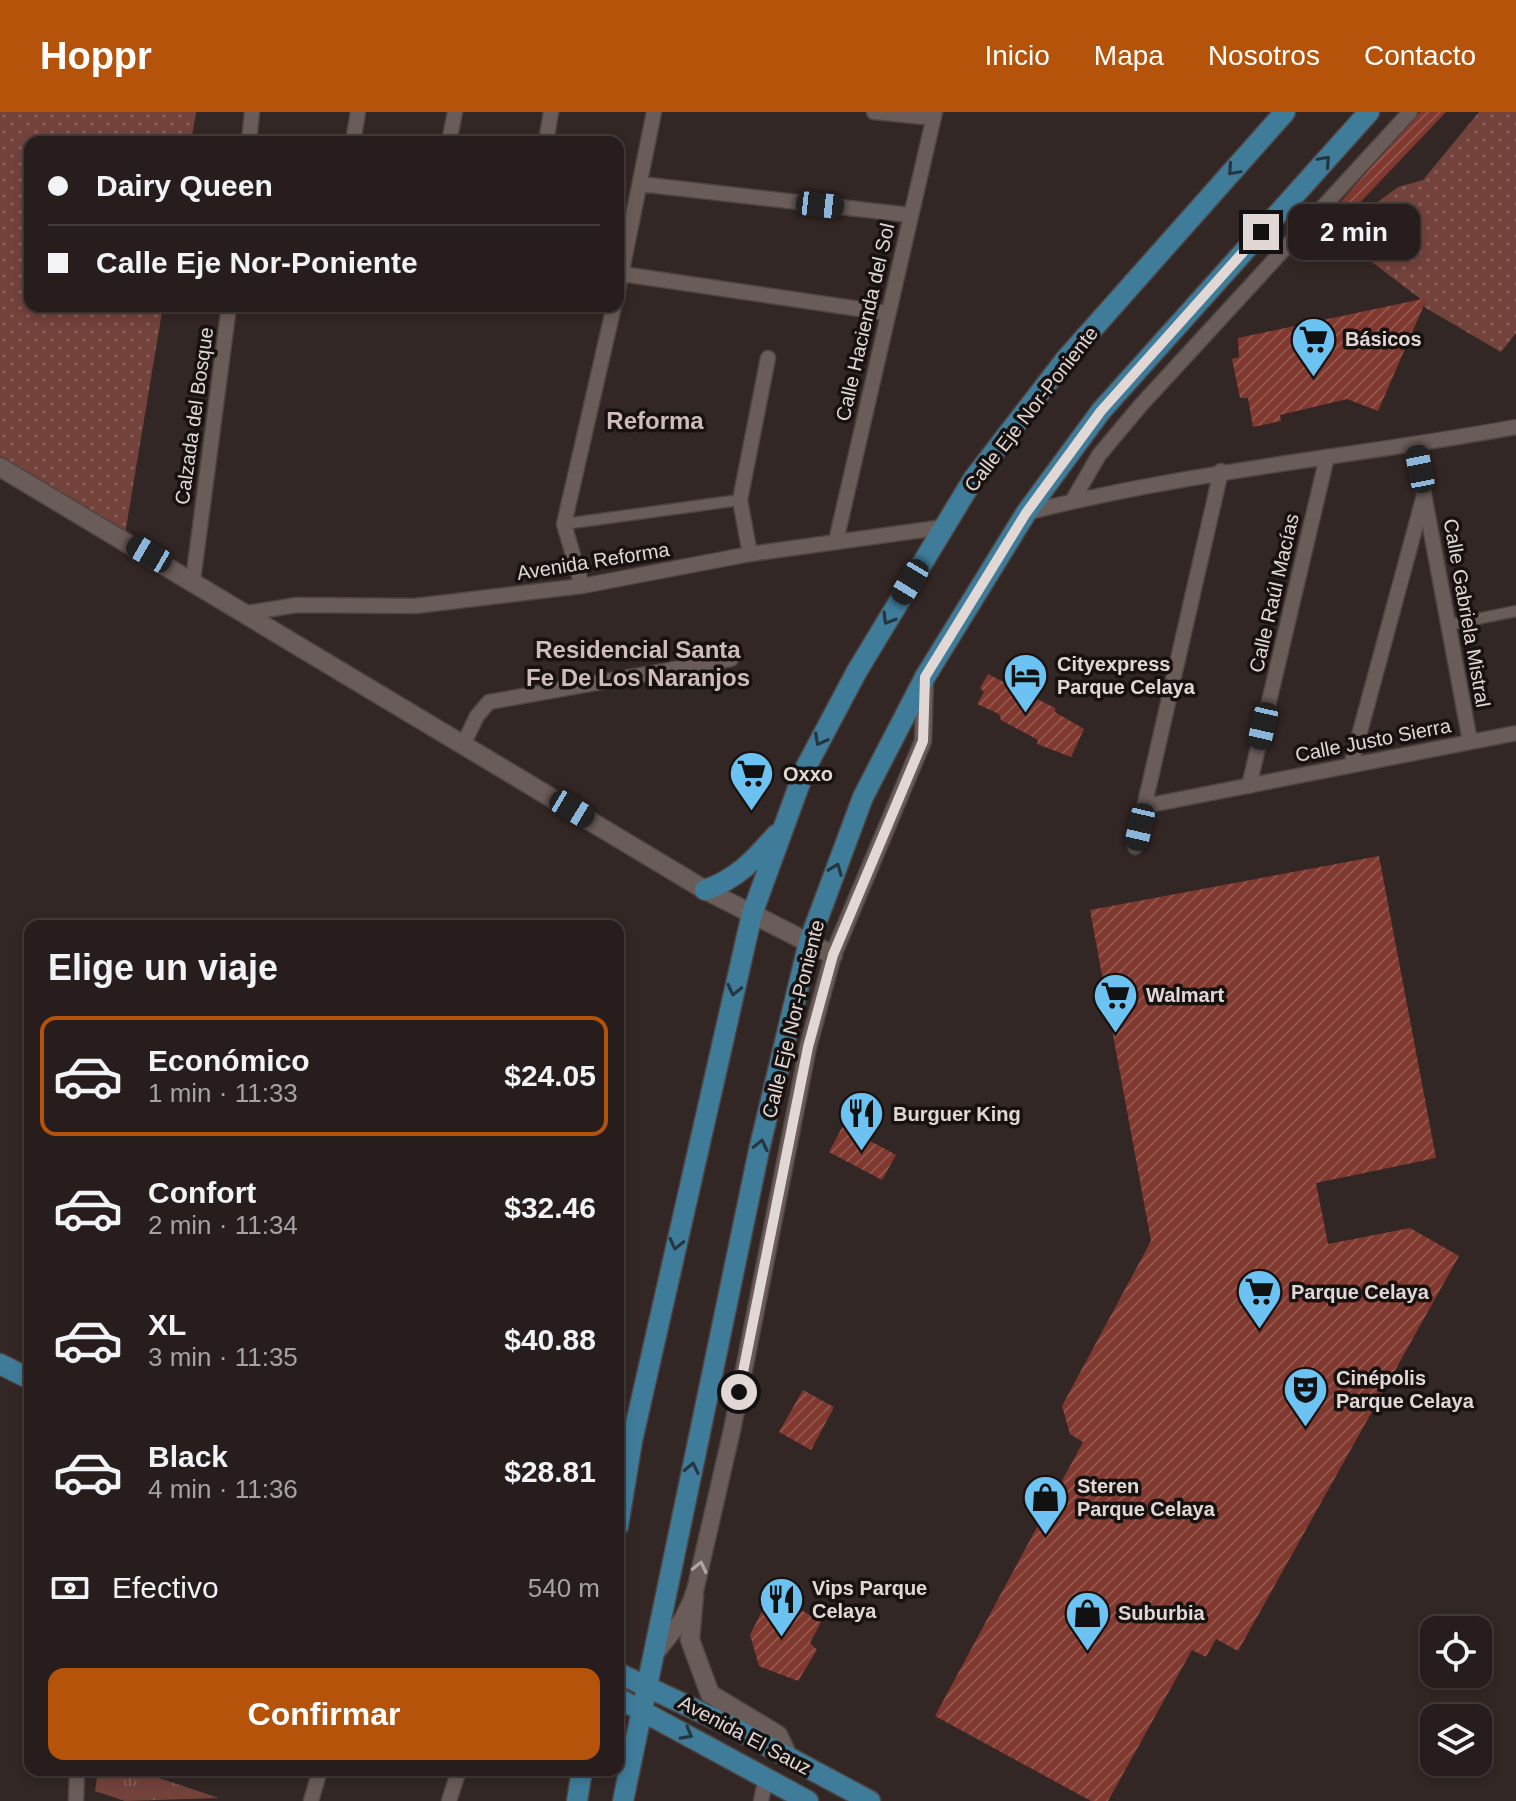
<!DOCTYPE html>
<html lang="es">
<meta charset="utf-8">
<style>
:root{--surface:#261d1c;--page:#2e2625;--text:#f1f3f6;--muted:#a4a2a3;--line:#423b3b;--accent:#b45309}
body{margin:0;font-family:Arial,sans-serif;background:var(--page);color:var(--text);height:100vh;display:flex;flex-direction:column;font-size:30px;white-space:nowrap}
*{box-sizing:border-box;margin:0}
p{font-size:26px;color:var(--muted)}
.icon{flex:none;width:44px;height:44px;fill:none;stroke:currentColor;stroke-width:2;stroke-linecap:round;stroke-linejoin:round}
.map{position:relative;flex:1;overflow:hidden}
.side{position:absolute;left:24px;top:808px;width:600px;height:856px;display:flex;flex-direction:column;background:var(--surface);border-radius:16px;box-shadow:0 4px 12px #0003,0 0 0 2px var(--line)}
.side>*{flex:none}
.top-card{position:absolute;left:24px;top:24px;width:600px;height:176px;border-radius:16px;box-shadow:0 4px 12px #0003,0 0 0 2px var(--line);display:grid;align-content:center;height:176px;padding:0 24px;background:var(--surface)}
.tools{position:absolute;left:1420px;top:1504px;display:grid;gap:16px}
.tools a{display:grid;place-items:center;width:72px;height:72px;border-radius:16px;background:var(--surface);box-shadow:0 4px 12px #0003,0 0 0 2px var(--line);font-size:40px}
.end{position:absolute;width:36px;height:36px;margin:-18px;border:10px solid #e1d8d6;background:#111;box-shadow:0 0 0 4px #111}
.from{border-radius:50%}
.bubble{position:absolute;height:56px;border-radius:16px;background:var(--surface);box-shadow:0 4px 12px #0003,0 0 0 2px var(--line);font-size:26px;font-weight:800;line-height:56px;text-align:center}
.car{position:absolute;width:24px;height:48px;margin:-24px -12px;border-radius:10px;box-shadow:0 0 6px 2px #0007;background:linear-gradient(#222 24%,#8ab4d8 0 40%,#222 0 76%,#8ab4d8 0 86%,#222 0)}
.top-card b{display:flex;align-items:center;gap:28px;height:76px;font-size:30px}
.top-card b+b{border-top:2px solid var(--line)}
.top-card i{width:20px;height:20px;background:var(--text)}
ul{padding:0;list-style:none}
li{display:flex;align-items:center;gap:24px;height:120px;margin:0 16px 12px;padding:0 8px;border:4px solid transparent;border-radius:16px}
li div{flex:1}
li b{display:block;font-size:30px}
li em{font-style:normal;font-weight:800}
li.active{border-color:var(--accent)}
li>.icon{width:72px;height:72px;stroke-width:1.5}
h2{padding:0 24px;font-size:36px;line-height:96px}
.pay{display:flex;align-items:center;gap:20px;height:88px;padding:0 24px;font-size:30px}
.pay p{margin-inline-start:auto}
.primary-button{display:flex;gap:16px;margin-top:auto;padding:16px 24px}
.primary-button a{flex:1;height:92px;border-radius:16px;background:var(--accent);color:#fff;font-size:32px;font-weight:800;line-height:92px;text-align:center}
header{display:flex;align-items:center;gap:48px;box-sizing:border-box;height:112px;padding:0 40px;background:var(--accent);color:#fff}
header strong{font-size:38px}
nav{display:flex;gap:44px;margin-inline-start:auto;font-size:28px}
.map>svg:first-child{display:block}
.grass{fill:url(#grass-dots)}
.park{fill:url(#park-tufts)}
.building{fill:url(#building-hatch)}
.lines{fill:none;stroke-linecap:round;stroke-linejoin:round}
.pedestrian-casing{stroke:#4e4442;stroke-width:13}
.minor-casing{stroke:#4e4442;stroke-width:17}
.tertiary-casing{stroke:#4e4442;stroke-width:19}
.secondary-casing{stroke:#4e4442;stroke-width:21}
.primary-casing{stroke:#4e4442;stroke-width:23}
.pedestrian{stroke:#6a5c59;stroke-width:10}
.minor{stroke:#6a5c59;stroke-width:14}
.tertiary{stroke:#6a5c59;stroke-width:16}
.secondary{stroke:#6a5c59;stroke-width:18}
.primary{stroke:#3e7c9a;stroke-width:20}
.oneway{stroke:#253640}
.oneway2{stroke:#b1a6a4}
.route{stroke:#e1d8d6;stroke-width:10}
.labels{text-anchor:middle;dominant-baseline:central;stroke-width:7;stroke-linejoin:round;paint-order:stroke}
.street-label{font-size:20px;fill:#e1d8d6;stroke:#171110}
.poi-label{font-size:20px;font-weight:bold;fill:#e1d8d6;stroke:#171110;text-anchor:start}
.quarter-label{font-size:24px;font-weight:bold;fill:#cdbcb9;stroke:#171110}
</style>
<header>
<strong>Hoppr</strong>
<nav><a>Inicio</a><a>Mapa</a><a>Nosotros</a><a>Contacto</a></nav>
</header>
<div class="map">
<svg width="1516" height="1689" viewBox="0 0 1516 1689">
<defs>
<pattern id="grass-dots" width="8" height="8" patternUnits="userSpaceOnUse" patternTransform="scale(2)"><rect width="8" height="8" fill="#72423b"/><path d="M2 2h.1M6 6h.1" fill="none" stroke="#865d57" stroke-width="1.8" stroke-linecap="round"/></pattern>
<pattern id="park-tufts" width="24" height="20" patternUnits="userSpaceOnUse" patternTransform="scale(2)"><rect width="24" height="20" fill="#72423b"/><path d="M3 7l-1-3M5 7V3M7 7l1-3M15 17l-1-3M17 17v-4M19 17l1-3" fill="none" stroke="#865d57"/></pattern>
<pattern id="building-hatch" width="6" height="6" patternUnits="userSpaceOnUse" patternTransform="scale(2)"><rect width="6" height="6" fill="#80382f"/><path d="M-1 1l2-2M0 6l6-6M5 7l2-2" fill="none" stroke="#92544c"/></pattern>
</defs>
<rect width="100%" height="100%" fill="#332725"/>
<path class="grass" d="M0 0H196L191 30H30V194H163L125 422 0 347Z
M1479 0H1516V221L1501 240 1424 195 1426 187 1422 188 1356 138 1372 122 1367 113 1371 107 1368 97 1398 75 1423 68Z"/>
<path class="park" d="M98 1658H135L219 1686 125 1689 95 1679Z"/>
<path class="building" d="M1420 0H1446L1332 120 1321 112Z
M1427 186 1378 299 1347 287 1280 303 1281 309 1253 315 1248 286H1240L1232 247 1239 245 1238 226Z
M988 562 1055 596V600L1084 617 1071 645 1037 632 1038 628 1001 608 999 602 977 592 984 580 980 576Z
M1379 744 1436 1046 1316 1071 1328 1132 1410 1116 1459 1144 1238 1539 1216 1527 1206 1545 1192 1538 1108 1689H1091L935 1604 1083 1330 1070 1322 1062 1294 1151 1129 1090 798Z
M843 1014 896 1043 882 1068 829 1040Z
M803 1278 834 1295 811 1338 779 1320Z
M793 1493 821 1510 810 1531 817 1538 798 1569 759 1554 750 1523 762 1499Z"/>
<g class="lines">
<defs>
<path id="pedestrian" d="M564 412 740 388
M1448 513 1516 499"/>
<path id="minor" d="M874 0 934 6
M249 30 252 0
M353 30 358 0
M449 30 455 0
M546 30 551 0
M640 72 910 103
M622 162 887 201
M618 178 654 0
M1415 334 1470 629
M1073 388 1099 343 1141 293 1410 0
M1026 401C1187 359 1353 345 1516 315
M836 429 935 0
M750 442 740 388 768 246
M193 468 229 194
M582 474 564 412 614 194
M247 501 297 493 415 494 582 474 750 442 944 415
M463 633 477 604 489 590 731 547
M1351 653 1423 387
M1249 674 1327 345
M1145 694 1516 621
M1135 735 1221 359
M76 1689 77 1658
M311 1689 320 1658
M449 1689 459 1658
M761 1689 766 1666"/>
<path id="tertiary" d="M655 1542 682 1508 694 1483 732 1318 808 935 833 843 923 629 925 567"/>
<path id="secondary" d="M0 355 705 778 833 843
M694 1483 690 1528 710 1582 778 1623 789 1646"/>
<path id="primary" d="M705 778C737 767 754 748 776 723
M0 1252 30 1267
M618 1414 632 1329 752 802 805 657 857 559 974 366 1065 248 1285 0
M618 1561 732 1615 870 1689
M618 1586 808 1689
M577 1689 582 1658
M623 1689 759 1038 809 830 863 685 925 565 1026 401 1101 299 1369 0"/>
</defs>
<use href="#pedestrian" class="pedestrian-casing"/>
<use href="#minor" class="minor-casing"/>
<use href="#tertiary" class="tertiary-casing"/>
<use href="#secondary" class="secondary-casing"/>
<use href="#primary" class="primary-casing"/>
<use href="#pedestrian" class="pedestrian"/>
<use href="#minor" class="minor"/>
<use href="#tertiary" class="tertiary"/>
<use href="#secondary" class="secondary"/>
<use href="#primary" class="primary"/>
</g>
<defs><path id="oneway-chevron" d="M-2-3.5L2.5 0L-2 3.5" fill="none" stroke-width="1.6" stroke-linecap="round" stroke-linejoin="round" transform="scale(2)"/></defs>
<g class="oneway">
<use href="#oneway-chevron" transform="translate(1325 49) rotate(-48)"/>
<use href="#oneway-chevron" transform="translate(1233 58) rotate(132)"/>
<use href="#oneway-chevron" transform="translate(888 507) rotate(121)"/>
<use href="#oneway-chevron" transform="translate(820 628) rotate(118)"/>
<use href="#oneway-chevron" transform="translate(836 757) rotate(-69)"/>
<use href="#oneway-chevron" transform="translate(734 878) rotate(103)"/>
<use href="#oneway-chevron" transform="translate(761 1033) rotate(-77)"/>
<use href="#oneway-chevron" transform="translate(676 1132) rotate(103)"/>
<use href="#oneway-chevron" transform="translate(692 1356) rotate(-78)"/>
<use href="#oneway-chevron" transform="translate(687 1622) rotate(29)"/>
</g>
<use class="oneway2" href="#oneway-chevron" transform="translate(700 1455) rotate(-77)"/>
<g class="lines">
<path class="route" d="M739 1280 808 935 833 843 923 629 925 565 1026 401 1101 299 1261 120"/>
</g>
<defs>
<symbol id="supermarket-pin" viewBox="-11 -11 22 30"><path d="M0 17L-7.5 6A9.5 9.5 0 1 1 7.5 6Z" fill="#6cc3f2" stroke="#171110"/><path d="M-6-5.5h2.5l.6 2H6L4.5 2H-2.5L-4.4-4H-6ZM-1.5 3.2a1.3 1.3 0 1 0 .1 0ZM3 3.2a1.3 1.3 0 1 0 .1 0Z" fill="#111"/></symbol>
<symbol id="hotel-pin" viewBox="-11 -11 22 30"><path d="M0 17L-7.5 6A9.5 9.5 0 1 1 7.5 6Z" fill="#6cc3f2" stroke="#171110"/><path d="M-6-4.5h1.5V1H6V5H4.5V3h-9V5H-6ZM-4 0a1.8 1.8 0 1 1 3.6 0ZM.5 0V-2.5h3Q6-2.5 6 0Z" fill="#111"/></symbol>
<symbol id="restaurant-pin" viewBox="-11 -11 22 30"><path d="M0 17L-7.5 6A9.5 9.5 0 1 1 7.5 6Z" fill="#6cc3f2" stroke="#171110"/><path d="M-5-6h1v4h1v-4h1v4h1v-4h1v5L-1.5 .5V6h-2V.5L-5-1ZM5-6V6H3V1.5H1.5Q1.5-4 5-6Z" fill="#111"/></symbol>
<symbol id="theatre-pin" viewBox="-11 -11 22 30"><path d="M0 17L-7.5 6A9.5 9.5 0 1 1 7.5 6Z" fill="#6cc3f2" stroke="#171110"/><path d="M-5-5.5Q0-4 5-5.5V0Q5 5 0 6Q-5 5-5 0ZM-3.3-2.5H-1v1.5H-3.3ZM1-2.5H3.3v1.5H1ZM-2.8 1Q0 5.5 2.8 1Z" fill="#111"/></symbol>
<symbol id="shop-pin" viewBox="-11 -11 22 30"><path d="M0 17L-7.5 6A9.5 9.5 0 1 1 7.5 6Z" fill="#6cc3f2" stroke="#171110"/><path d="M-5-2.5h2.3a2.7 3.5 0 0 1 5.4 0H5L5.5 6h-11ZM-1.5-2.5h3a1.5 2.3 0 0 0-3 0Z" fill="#111"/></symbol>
</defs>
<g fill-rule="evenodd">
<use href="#supermarket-pin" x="1288" y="202" width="51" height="69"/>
<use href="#hotel-pin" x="1000" y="538" width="51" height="69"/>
<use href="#supermarket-pin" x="726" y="636" width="51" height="69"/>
<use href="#supermarket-pin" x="1090" y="858" width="51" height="69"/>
<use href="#restaurant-pin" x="836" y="976" width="51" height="69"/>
<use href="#supermarket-pin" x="1234" y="1154" width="51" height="69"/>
<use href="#theatre-pin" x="1280" y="1252" width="51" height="69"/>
<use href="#shop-pin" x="1020" y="1360" width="51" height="69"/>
<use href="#restaurant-pin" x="756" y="1462" width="51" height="69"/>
<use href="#shop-pin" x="1062" y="1476" width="51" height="69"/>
</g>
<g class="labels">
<g class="street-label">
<text transform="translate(865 210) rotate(-77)">Calle Hacienda del Sol</text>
<text transform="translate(1031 297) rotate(-52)">Calle Eje Nor-Poniente</text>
<text transform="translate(194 304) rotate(-82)">Calzada del Bosque</text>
<text transform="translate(593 449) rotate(-9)">Avenida Reforma</text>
<text transform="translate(1274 481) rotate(-77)">Calle Raúl Macías</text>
<text transform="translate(1467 501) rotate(80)">Calle Gabriela Mistral</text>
<text transform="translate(1373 628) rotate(-11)">Calle Justo Sierra</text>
<text transform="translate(793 907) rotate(-76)">Calle Eje Nor-Poniente</text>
<text transform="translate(745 1623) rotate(28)">Avenida El Sauz</text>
</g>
<g class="poi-label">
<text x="1345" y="227">Básicos</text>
<text x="1057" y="552">Cityexpress<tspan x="1057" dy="23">Parque Celaya</tspan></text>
<text x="783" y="662">Oxxo</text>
<text x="1146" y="883">Walmart</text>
<text x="893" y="1002">Burguer King</text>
<text x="1291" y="1180">Parque Celaya</text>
<text x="1336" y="1266">Cinépolis<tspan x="1336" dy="23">Parque Celaya</tspan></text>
<text x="1077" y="1374">Steren<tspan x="1077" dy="23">Parque Celaya</tspan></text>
<text x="812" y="1476">Vips Parque<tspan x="812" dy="23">Celaya</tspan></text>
<text x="1118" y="1501">Suburbia</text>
</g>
<g class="quarter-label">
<text x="655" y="308">Reforma</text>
<text x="638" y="537">Residencial Santa<tspan x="638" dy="28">Fe De Los Naranjos</tspan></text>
</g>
</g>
</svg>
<div class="tools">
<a><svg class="icon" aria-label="locate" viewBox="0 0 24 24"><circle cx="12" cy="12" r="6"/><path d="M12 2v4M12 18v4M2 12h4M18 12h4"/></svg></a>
<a><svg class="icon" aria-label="layers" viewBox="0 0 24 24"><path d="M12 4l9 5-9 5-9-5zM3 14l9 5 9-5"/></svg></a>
</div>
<i class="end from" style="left:739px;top:1280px"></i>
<i class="end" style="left:1261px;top:120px"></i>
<div class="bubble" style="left:1288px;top:92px;width:132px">2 min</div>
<i class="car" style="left:820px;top:93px;rotate:96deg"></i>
<i class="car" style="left:1420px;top:357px;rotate:349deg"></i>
<i class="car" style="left:149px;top:442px;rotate:300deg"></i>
<i class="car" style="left:910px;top:470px;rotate:211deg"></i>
<i class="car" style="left:1263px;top:614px;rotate:193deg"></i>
<i class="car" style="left:572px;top:697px;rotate:121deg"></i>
<i class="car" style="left:1140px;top:715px;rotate:193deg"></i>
<div class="top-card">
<b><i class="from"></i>Dairy Queen</b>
<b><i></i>Calle Eje Nor-Poniente</b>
</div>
<section class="side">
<h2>Elige un viaje</h2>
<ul>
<li class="active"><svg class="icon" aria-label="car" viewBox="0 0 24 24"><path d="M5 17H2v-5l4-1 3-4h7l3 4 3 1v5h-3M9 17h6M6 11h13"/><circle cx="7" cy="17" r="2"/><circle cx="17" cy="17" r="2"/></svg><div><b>Económico</b><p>1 min · 11:33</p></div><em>$24.05</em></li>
<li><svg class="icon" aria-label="car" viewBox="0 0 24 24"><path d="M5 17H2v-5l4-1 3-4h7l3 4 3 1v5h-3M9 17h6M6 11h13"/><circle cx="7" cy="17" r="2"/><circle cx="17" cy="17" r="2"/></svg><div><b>Confort</b><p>2 min · 11:34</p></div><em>$32.46</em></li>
<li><svg class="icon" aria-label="car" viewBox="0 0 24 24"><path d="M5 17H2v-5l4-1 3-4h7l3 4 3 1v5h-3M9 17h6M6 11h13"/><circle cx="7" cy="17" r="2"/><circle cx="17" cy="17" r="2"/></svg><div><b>XL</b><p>3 min · 11:35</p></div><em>$40.88</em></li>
<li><svg class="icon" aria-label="car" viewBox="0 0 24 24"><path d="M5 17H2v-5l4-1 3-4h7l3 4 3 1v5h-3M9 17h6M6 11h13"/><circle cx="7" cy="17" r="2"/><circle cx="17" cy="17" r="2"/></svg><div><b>Black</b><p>4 min · 11:36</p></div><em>$28.81</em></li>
</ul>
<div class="pay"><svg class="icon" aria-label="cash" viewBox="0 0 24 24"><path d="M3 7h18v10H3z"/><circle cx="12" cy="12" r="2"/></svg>Efectivo<p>540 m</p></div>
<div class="primary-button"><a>Confirmar</a></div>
</section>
</div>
